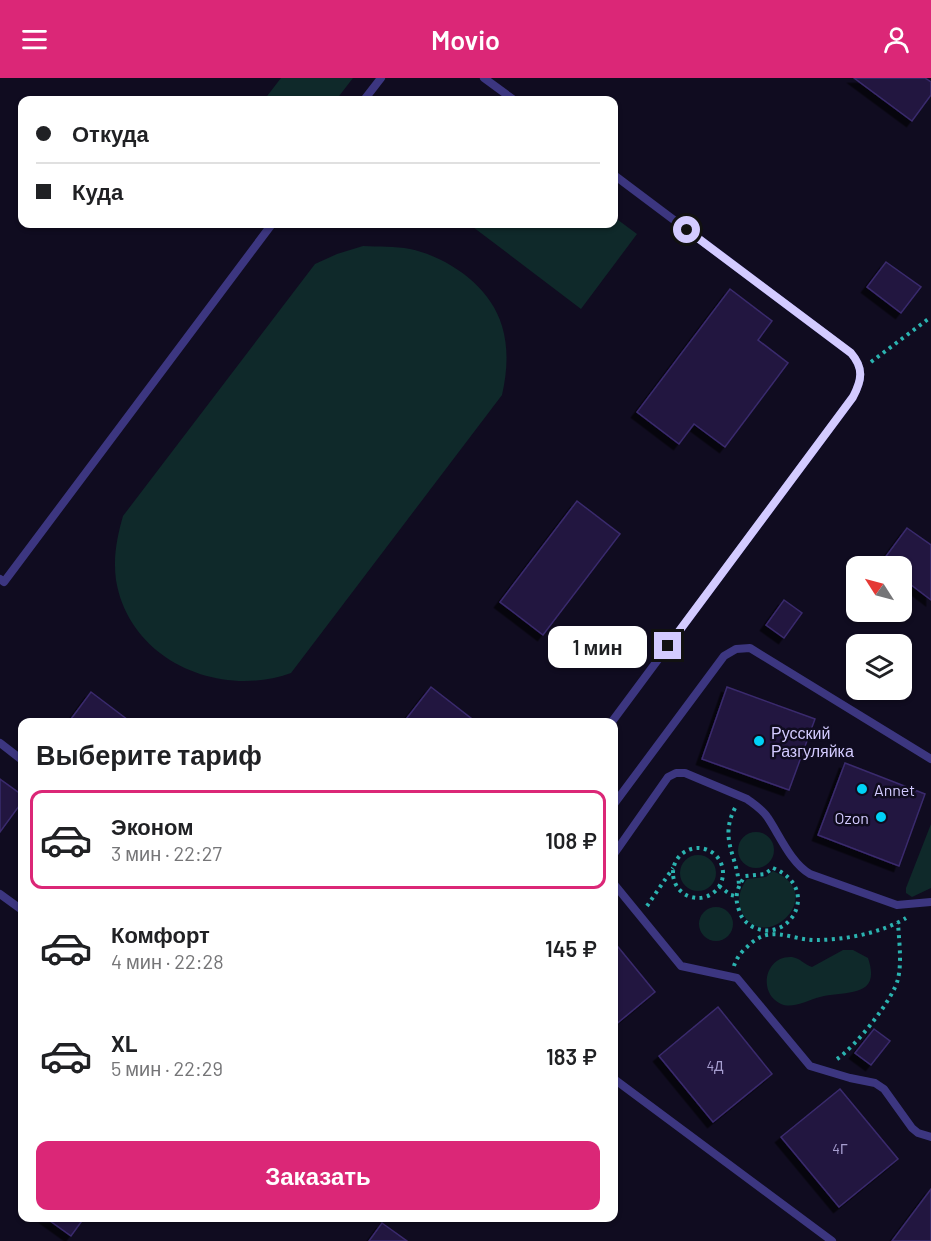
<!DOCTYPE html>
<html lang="ru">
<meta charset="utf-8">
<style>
:root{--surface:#fff;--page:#f2f2f2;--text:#202124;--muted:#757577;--line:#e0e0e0;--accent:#db2777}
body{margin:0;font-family:Barlow,sans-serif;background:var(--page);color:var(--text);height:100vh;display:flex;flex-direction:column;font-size:22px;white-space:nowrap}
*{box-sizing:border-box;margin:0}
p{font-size:20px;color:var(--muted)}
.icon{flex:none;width:33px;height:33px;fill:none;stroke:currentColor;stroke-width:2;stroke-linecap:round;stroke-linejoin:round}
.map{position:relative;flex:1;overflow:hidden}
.details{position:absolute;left:18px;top:640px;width:600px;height:504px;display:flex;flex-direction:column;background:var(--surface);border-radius:12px;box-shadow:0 2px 4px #0004}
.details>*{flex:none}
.guide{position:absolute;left:18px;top:18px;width:600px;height:132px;border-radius:12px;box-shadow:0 2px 4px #0004;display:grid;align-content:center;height:132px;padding:0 18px;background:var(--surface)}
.needle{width:39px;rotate:306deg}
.tools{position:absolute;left:846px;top:478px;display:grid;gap:12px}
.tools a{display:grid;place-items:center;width:66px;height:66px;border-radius:12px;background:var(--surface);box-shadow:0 2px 4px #0004;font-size:30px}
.end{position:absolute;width:27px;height:27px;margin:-14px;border:8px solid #d3cbff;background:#111;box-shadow:0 0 0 3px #111}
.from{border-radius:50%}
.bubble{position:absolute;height:42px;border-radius:12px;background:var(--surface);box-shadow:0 2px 4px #0004;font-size:20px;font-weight:600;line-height:42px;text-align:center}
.guide b{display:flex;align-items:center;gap:21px;height:57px;font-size:22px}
.guide b+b{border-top:2px solid var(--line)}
.guide i{width:15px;height:15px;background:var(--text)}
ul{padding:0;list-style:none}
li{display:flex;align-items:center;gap:18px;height:99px;margin:0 12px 9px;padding:0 6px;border:3px solid transparent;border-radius:12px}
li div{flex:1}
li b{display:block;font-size:22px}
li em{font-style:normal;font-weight:600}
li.selected{border-color:var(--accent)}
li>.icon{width:54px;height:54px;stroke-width:1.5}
h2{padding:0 18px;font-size:27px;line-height:72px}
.button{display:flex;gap:12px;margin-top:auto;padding:12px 18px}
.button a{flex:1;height:69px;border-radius:12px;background:var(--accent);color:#fff;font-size:24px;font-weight:600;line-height:69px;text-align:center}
header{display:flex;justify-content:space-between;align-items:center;height:78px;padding:0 18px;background:var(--accent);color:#fff;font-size:27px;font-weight:600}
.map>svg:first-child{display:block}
.green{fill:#0f292a}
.building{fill:#221841;stroke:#3a2a6d;stroke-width:1.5;filter:url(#shadow)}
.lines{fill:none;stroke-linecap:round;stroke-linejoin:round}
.path{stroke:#2bb3b0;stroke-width:4;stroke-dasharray:3 4.5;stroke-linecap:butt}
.lane{stroke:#3c3680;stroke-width:8}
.route{stroke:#d3cbff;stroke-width:8}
.poi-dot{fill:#00d2f6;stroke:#100c20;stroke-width:2}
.labels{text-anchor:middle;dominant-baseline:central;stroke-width:5;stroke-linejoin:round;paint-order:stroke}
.number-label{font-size:14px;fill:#a79ed0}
.poi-label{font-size:16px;fill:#d3cbff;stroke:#100c20;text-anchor:start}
</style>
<header><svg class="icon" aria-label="menu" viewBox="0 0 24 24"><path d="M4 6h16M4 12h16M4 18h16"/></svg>Movio<svg class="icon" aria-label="person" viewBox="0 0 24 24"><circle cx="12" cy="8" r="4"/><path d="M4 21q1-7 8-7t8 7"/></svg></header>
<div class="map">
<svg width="931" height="1163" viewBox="0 0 931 1163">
<defs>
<filter id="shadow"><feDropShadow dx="-5.5" dy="5.5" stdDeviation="0" flood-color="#0009"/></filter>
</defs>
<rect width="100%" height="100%" fill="#100c20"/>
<path class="green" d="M281 0H353L336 22H264Z
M614 139 637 156 581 231 469 146H614Z
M363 168C379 169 395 168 410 171 448 179 491 209 502 248 509 271 507 295 502 317L291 595C219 621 129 582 116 502 113 479 117 459 123 438L315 186 337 176Z
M931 746V810L912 819 906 815V810Z
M738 772a18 18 0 1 1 36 0a18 18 0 1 1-36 0Z
M680 795a18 18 0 1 1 36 0a18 18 0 1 1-36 0Z
M773 793C831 817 761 880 741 832 737 821 740 811 747 801L766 799Z
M699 846a17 17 0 1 1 34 0a17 17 0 1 1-34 0Z
M843 872H853L868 880C882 921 845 912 820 919 808 922 793 931 781 926 757 915 765 877 792 879 800 880 805 887 812 889Z"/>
<path class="building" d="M854 0H925L931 4V17L912 43Z
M886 184 921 209 901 235 867 209Z
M730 211 772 243 758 262 788 285 725 369 694 346 679 366 637 334Z
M577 423 620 456 543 557 500 524Z
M907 450 931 467V522L902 500V489H886L881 485Z
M784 522 802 535 784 560 766 547Z
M431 609 472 641 469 645H403Z
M727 609 815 641 789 712 702 681Z
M91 614 132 645H68Z
M845 685 925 716 899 788 818 757Z
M0 701 22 717V724L0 754Z
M614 864 655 914 614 948Z
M718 929 772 996 713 1044 659 978Z
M874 951 890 963 871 987 855 975Z
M840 1011 898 1081 839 1129 781 1059Z
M931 1111V1163H892Z
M46 1140H84L71 1158Z
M382 1145 407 1163H369Z"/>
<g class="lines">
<path class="path" d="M871 284 931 239
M735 730C719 761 737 777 739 807
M673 795a25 25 0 1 1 50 0a25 25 0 1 1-50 0Z
M773 790C822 810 790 867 753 849 746 845 741 840 739 832 734 819 737 810 745 798L765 796Z
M719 808 731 817 736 818
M647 828 673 790
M734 888C736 881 741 874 747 869 770 845 789 862 816 862 845 862 881 855 906 840
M837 981C855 969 893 922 898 901 902 883 899 863 898 845"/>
<path class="lane" d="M484 0 514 22
M364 22 381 0
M0 501 4 504 272 146
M611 645 853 319C862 302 864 290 851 275L614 97
M0 665 22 682
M614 726 724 578 736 571 750 570 931 681
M614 776 668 699 676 695H685L747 721C755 727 763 732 768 740 780 758 791 785 810 796L897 827 931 824
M614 806 681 888 737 900 810 988 850 1000 875 1005 884 1011 912 1050 918 1055 931 1059
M0 816 22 832
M614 1001 832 1163"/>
</g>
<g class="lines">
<path class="route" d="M668 568 853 319C862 302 864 290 851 275L687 152"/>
</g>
<g class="poi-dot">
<circle cx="759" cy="663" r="6"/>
<circle cx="862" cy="711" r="6"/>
<circle cx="881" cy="739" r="6"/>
</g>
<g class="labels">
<g class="number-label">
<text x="715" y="987">4Д</text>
<text x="840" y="1070">4Г</text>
</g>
<g class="poi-label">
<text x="771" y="654">Русский<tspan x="771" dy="18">Разгуляйка</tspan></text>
<text x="874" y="711">Annet</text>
<text x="869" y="739" text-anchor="end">Ozon</text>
</g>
</g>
</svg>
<div class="tools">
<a><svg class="needle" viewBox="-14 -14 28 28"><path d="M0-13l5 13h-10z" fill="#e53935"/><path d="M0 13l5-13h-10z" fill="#757577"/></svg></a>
<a><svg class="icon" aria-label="layers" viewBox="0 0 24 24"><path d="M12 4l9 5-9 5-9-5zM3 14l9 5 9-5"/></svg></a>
</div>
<i class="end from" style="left:687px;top:152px"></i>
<i class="end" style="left:668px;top:568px"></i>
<div class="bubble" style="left:548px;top:548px;width:99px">1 мин</div>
<div class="guide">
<b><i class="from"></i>Откуда</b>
<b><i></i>Куда</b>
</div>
<section class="details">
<h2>Выберите тариф</h2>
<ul>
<li class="selected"><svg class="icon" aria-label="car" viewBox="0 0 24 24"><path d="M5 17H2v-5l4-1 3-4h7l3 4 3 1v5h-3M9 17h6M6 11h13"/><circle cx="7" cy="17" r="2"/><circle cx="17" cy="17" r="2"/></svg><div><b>Эконом</b><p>3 мин · 22:27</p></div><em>108 ₽</em></li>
<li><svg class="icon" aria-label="car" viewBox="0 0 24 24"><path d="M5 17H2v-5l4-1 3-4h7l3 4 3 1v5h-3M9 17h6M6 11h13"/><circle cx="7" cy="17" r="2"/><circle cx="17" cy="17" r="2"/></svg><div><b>Комфорт</b><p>4 мин · 22:28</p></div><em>145 ₽</em></li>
<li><svg class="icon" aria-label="car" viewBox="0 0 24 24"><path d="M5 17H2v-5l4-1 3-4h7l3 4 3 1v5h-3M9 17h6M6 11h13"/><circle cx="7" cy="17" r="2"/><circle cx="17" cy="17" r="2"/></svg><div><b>XL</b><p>5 мин · 22:29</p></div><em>183 ₽</em></li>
</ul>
<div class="button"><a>Заказать</a></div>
</section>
</div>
